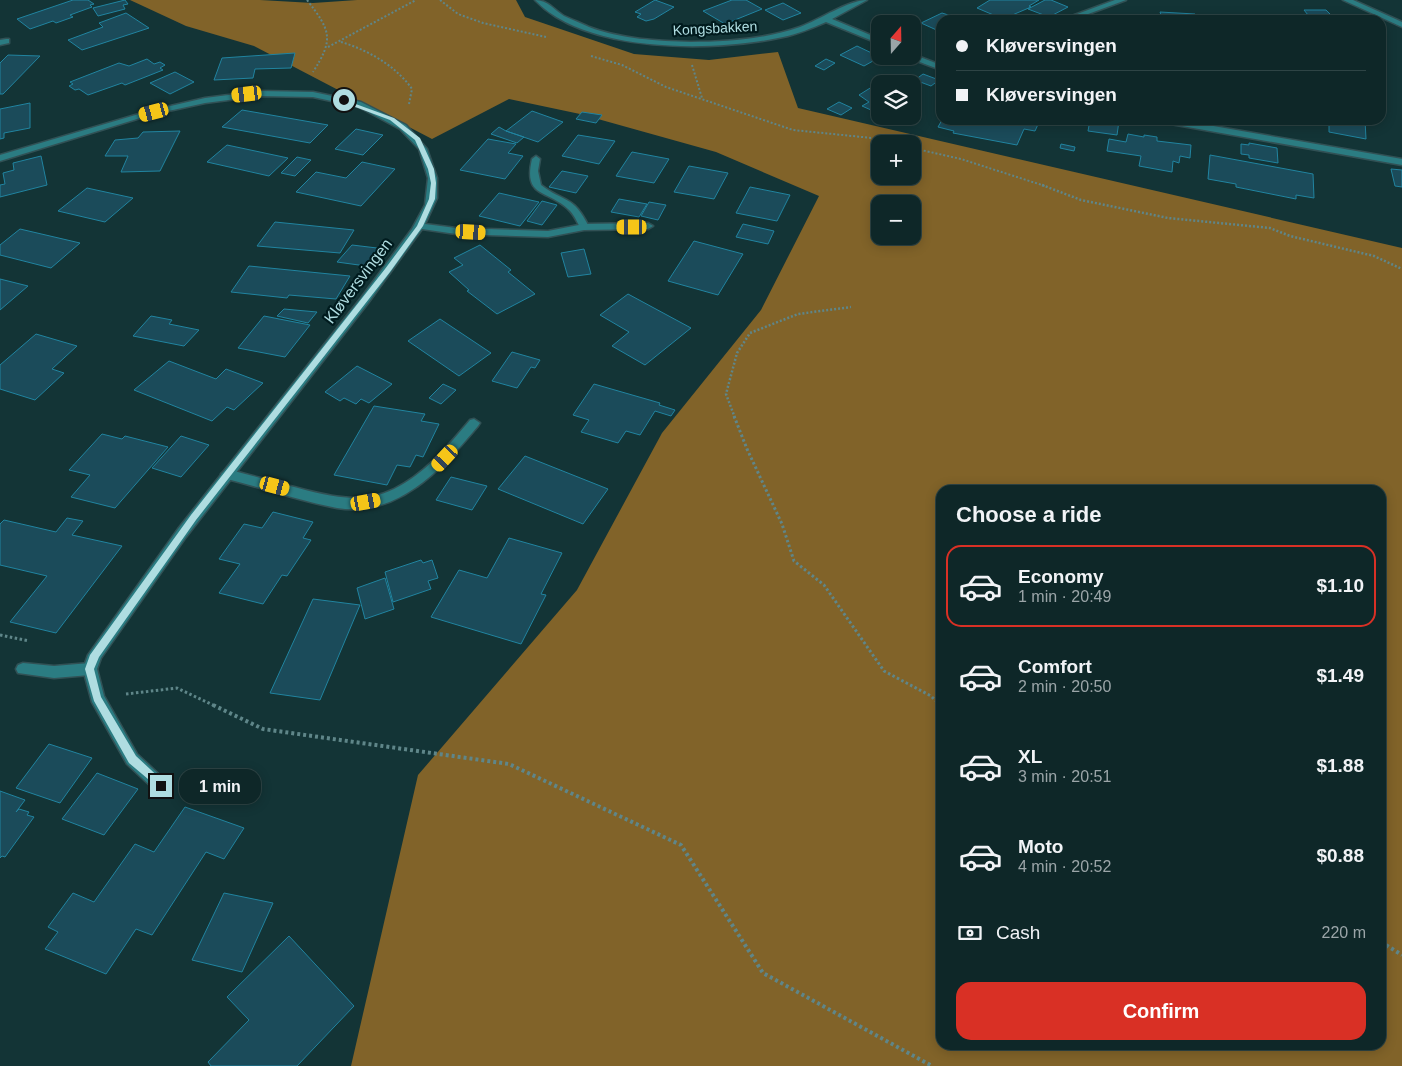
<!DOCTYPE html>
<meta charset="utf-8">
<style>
:root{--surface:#0e2728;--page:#172f30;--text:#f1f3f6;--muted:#9ba5a8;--line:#2e4445;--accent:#d93025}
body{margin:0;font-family:Helvetica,sans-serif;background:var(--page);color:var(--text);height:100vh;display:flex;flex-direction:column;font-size:19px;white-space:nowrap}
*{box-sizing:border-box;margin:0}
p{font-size:16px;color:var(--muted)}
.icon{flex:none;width:28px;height:28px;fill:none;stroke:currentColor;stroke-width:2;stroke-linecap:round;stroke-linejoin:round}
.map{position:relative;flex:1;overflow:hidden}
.sheet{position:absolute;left:936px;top:485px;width:450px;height:565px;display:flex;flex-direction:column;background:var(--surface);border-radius:15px;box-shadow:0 2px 12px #0003,0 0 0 1px var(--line)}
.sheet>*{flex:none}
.top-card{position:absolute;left:936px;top:15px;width:450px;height:110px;border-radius:15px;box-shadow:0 2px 12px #0003,0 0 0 1px var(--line);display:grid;align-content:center;height:110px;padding:0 20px;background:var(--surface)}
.needle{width:32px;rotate:20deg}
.buttons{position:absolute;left:871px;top:15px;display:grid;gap:10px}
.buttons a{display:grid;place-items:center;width:50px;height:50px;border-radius:10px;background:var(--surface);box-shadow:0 2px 12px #0003,0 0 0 1px var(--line);font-size:25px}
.end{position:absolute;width:22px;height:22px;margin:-11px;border:6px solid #afdde1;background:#111;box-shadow:0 0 0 2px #111}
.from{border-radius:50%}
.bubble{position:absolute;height:35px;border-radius:15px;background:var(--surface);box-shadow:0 2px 12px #0003,0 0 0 1px var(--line);font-size:16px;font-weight:600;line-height:35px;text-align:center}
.car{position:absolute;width:15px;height:30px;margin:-15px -8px;border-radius:6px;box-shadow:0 0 4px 1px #0007;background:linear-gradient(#f5c518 24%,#345 0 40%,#f5c518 0 76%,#345 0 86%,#f5c518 0)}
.top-card b{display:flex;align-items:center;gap:18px;height:48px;font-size:19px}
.top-card b+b{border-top:1px solid var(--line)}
.top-card i{width:12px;height:12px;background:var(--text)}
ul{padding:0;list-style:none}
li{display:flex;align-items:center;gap:15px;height:82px;margin:0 10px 8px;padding:0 10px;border:2px solid transparent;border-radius:15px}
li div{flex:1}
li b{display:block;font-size:19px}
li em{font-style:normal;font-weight:600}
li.on{border-color:var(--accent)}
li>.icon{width:45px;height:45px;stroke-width:1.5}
h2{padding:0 20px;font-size:22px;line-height:60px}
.pay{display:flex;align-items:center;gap:12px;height:55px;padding:0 20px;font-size:19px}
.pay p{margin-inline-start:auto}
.action{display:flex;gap:10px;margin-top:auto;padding:10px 20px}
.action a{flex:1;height:58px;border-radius:15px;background:var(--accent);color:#fff;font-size:20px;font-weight:600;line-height:58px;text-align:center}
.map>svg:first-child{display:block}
.forest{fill:#816329;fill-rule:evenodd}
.building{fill:#1b4b5a;stroke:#2184a0}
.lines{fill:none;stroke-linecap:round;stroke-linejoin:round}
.service-casing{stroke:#315155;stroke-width:3}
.minor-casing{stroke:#315155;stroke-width:3}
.path-far3{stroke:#5f8689;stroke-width:2;stroke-dasharray:2 2;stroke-linecap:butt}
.path-far2{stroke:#5f8689;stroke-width:2.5;stroke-dasharray:2 2;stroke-linecap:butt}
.path-far1{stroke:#5f8689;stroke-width:3;stroke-dasharray:2.5 2.5;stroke-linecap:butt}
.path{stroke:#5f8689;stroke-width:4;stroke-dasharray:3 3;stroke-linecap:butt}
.service{fill:#2b7c82;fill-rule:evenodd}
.minor{fill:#2b7c82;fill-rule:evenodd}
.route{fill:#afdde1}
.labels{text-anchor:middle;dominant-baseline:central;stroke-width:4.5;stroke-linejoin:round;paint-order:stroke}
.far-street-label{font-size:14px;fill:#afdde1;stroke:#001b1e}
.street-label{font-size:16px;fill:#afdde1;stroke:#001b1e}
</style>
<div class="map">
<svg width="1402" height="1066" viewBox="0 0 1402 1066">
<rect width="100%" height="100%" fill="#133436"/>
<path class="forest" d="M130 0H260L313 3 357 0H516L525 17 634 54 709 60 778 52 798 108 1402 248V1066H351L418 775 577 590 662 433 761 310 819 196 716 152 580 114 509 99 432 139 254 46 186 26ZM880 144H912V176H880ZM880 204H912V236H880ZM941 490H1381V1045H941Z"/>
<path class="building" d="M73 0H88L94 4 90 5 92 7 70 15 73 17 56 23 53 21 30 29 17 19Z
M125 0 128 4 123 5 125 9 98 16 93 8Z
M655 0 674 7 654 19 646 21 637 17 641 14 635 12Z
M732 0H746L762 9 725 24 703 11Z
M990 0H1039L1029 6 1031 7 1003 19 977 8Z
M1045 0H1051L1068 7 1049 17 1028 9Z
M783 3 801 13 783 20 765 10Z
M1304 10H1326L1332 16H1344L1347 20H1358H1312Z
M1160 12 1195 14 1198 20H1163Z
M126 13 149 28 82 50 68 40 103 27 99 23Z
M942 13 964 20H941V32L921 23Z
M857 46 880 57 864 66 840 55Z
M295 53 291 68 255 69 253 78 214 80 222 58Z
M8 55 40 56 3 94H0V63Z
M147 59 154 64 160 62 165 65 160 68 163 70 125 85 122 83 88 95 79 89 75 90 69 86 73 84 70 82 119 63 129 66Z
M826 59 835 63 824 70 815 66Z
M175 72 194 82 170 94 150 83Z
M923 74 939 80 931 86 915 80Z
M875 85 880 87V114L862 106 869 102 859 95Z
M839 102 852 108 841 115 827 109Z
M30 103V128L4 133V138L0 139V109Z
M242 110 328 125 310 143 222 127Z
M532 111 563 122 538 142 506 131Z
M582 112 602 115 596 123 576 119Z
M942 120H1040L1035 131 1024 129 1017 145 953 133 954 131 938 127Z
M1090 120 1119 121 1117 135 1088 131Z
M1231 120H1258L1260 125 1232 122Z
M1329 120H1365L1366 139 1329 132Z
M499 127 506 131 524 137 517 143 491 134Z
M356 129 383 135 363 155 335 149Z
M180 131 160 171 121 172 128 156H105L115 140 138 138 143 132Z
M1128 134 1144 137V135L1157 137V141L1191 145 1190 158 1180 156 1179 163 1173 161 1172 172 1139 166 1141 156 1107 151 1109 139 1126 142Z
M578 135 615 141 599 164 562 156Z
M488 139 516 144 508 153 523 156 505 179 460 170Z
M1249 143 1277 148 1278 163 1249 158V155L1241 154V144L1249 145Z
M1061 144 1075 147 1074 151 1060 148Z
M227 145 288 158 269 176 207 162Z
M632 152 669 159 654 183 616 176Z
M1210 155 1313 174 1314 198 1296 195V199L1236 187V184L1208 179Z
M41 156 47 185 0 197V185L5 184 3 173 14 170 13 163Z
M297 157 311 160 295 176 281 173Z
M362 162 395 169 361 206 296 192 316 172 346 178Z
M689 166 728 173 714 199 674 192Z
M1391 169 1402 170V187L1395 186Z
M562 171 588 176 576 193 549 187Z
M750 187 790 195 777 221 736 213Z
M87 188 133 198 105 222 58 211Z
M499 193 539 202 520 226 479 216Z
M619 199 647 204 639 217 611 212Z
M542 201 557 205 542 225 527 221Z
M649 202 666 205 658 220 641 216Z
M275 222 354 230 340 253 257 246Z
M743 224 774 231 768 244 736 237Z
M20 229 80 243 51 268 0 255V245Z
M694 241 743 254 718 295 668 281Z
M352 245 377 248 366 266 337 262Z
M480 245 511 270 508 272 535 294 497 314 467 291 469 290 449 272 463 265 454 258Z
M584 249 591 274 568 277 561 253Z
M249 266 350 276 336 299 289 295 287 298 231 292Z
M0 279 28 286 0 310Z
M628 294 691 328 645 365 612 346 629 332 600 315Z
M284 309 317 312 308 323 277 316Z
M151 316 172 320 169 324 199 330 184 346 133 336Z
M264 316 310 325 285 357 238 348Z
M440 319 491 353 459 376 408 341Z
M36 334 77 346 52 369 64 373 35 400 0 389V365Z
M512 352 540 360 535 368 531 367 517 388 492 381Z
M169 361 216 379 226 369 263 383 234 410 227 407 212 421 134 390Z
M357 366 392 384 369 403 361 399 356 404 344 398 340 401 325 392Z
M443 384 456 390 441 404 429 398Z
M594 384 660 403 659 405 675 410 671 416 655 411 640 435 626 431 618 443 581 432 589 420 573 415Z
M374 406 425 414 421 421 439 424 423 457 416 455 410 467 397 465 387 485 334 475Z
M102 434 122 439 125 436 168 447 115 508 71 497 90 475 69 470Z
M181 436 209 445 181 477 152 468Z
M525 456 608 489 583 524 498 489Z
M451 477 487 486 472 510 436 500Z
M273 512 313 522 303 538 311 540 287 576 282 575 263 604 219 593 240 564 219 559 244 524 262 528Z
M67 518 83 521 72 535 122 546 56 633 10 622 47 576 0 565V524L4 520 56 532Z
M509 538 562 553 541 594 546 595 521 644 431 617 459 570 487 578Z
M421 560 423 563 432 560 438 578 428 581 431 589 393 602 385 572Z
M385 578 394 609 365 619 357 588Z
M313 599 360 605 320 700 270 693Z
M49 744 92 758 60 803 16 788Z
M97 773 138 789 104 835 62 819Z
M0 791 25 800 16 812 19 809 29 812 27 815 34 817 5 857 2 856 0 858Z
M185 807 244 828 224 859 206 852 152 935 136 929 106 974 45 949 58 932 48 927 73 893 94 902 135 844 154 852Z
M224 893 273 903 242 972 192 960Z
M289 936 354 1006 297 1066H211L208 1062 249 1020 227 997Z"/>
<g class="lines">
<defs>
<path id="service" d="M6 39H9V43L0 45V40Z
M536 156 540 159 538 171 541 185C564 203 573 194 589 227L587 229H581C577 222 574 214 568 209 547 189 523 198 532 159Z
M474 419 480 423 478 426C443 468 398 518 337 508 300 501 263 488 227 479L221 474 227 469C248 475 269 480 290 486 325 495 359 506 394 489 425 474 448 446 470 420Z
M23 663 54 666 90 663 95 665 97 669 95 673 90 675 54 678 18 673 16 669 18 665Z"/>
<path id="minor" d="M535 0C548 0 554 10 564 16 572 20 581 23 589 27 620 39 658 41 691 42 727 42 766 39 800 27 819 20 849 0 867 0L832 19 880 39V44L826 22C812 28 798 34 783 37 716 52 586 54 535 0Z
M1115 0H1126L1072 20H1061Z
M1343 0H1353L1402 22V27Z
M912 54 941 65V70L909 58 908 56H912Z
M260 91 313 92 361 102 406 125 427 149 437 178V198L425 224 456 228 548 231 584 224 648 223 653 226 648 229 584 230 548 237 456 234 422 229 368 303 186 537 101 658 97 669 104 696 137 754 166 781 168 786 166 791 161 793 156 791 127 764 92 702 83 669 88 655 178 529 361 298 412 229 425 205 428 178 419 149 400 129 359 107 313 97 260 96 205 103 150 115 0 161V155L149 111 205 98Z
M1161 120H1179L1402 159V165L1165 123Z"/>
</defs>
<use href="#service" class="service-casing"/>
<use href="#minor" class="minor-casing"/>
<path class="path-far3" d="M307 0C331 31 334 39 313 72
M440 0 458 14 483 23 546 37
M341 42C368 50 396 66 412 89L409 104
M328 47 416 0
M591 56 622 65 666 87 793 130 882 139 898 144
M692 65 702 98
M912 148 961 159 1045 186"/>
<path class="path-far2" d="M1042 185 1081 200 1168 218 1270 228 1290 236 1374 256 1402 269
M735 418 726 394 737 353 750 333 798 314 851 307"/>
<path class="path-far1" d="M734 416 747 449 782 524 794 561 824 585 884 671 931 696 941 706
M0 635 29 641
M126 694 177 688 215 706"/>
<path class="path" d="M213 705 263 729 509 764 681 845 763 973 932 1066
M1381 942 1402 955"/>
<use href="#service" class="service"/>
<use href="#minor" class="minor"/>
</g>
<path class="route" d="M342 99 394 118 420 138 434 169 436 183 435 199 423 226 390 272 196 520 99 657 94 669 101 697 136 756 164 782 166 786 161 790 129 763 94 701 85 669 90 655 191 515 385 269 417 226 429 199 431 183 428 169 415 140 390 120 342 102Z"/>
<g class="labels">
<g class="far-street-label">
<text transform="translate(715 28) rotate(-3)">Kongsbakken</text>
</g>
<g class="street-label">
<text transform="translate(358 281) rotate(-53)">Kløversvingen</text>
</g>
</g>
</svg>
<div class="buttons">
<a><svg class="needle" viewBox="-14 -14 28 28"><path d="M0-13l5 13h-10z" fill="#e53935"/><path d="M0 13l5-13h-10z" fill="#9ba5a8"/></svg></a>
<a><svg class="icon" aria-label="layers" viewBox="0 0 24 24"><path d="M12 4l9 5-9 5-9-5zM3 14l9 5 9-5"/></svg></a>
<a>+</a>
<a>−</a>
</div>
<i class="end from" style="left:344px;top:100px"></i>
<i class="end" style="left:161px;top:786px"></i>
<div class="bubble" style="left:179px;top:769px;width:82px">1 min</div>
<i class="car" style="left:247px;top:94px;rotate:263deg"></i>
<i class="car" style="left:154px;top:112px;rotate:255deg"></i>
<i class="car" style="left:632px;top:227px;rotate:270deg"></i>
<i class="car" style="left:471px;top:232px;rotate:93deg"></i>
<i class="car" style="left:445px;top:458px;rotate:223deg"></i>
<i class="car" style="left:275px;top:486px;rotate:105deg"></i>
<i class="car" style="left:366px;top:502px;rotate:80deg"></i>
<div class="top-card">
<b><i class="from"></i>Kløversvingen</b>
<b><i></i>Kløversvingen</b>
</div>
<section class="sheet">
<h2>Choose a ride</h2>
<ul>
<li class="on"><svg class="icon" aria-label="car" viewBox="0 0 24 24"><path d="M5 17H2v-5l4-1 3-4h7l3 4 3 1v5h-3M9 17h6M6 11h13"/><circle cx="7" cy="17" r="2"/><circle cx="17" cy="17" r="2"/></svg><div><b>Economy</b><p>1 min · 20:49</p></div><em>$1.10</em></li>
<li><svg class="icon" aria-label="car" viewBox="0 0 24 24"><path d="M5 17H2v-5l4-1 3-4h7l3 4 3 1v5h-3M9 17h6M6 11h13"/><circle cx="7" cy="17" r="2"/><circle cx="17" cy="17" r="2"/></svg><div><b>Comfort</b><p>2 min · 20:50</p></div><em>$1.49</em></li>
<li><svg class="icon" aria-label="car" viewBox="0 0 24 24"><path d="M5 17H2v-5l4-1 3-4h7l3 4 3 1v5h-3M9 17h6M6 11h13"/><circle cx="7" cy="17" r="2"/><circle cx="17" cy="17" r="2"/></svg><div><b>XL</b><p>3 min · 20:51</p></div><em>$1.88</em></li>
<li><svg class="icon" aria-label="car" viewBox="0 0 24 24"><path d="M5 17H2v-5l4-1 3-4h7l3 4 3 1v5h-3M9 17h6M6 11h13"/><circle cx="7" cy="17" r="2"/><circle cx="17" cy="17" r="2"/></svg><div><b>Moto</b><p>4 min · 20:52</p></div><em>$0.88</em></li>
</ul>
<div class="pay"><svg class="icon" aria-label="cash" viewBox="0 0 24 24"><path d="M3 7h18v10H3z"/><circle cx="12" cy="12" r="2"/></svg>Cash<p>220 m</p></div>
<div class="action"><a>Confirm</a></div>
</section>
</div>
